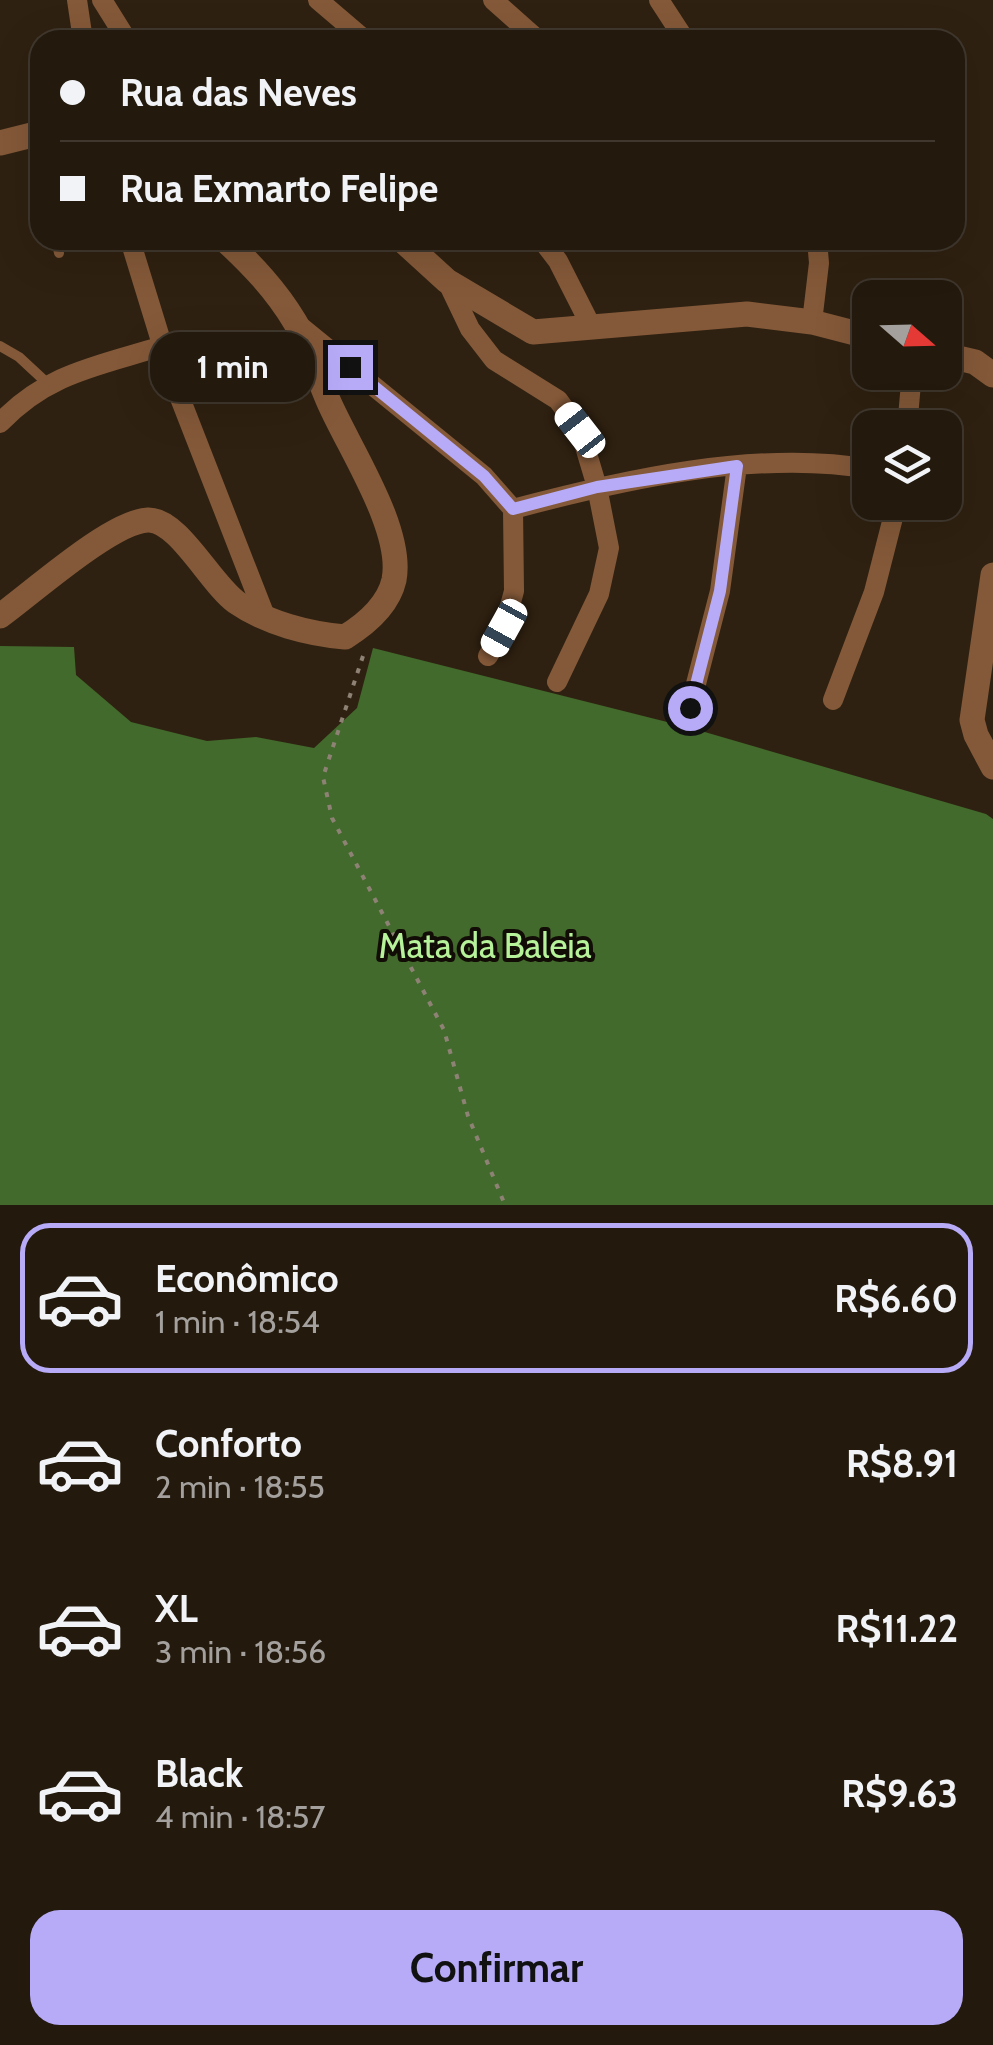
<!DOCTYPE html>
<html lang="pt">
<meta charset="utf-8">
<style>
:root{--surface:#23190d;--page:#2b2216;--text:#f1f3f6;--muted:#a3a09d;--line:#40382e;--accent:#b7abf8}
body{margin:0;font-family:Cabin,sans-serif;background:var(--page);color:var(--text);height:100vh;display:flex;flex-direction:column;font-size:38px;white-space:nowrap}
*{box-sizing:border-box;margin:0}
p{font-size:32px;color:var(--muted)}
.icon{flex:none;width:55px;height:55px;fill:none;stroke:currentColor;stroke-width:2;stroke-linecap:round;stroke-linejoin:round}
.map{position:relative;height:1205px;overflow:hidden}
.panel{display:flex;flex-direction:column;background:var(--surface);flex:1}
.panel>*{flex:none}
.hud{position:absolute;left:30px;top:30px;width:935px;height:220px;border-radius:30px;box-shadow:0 10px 40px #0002,0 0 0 2px var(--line);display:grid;align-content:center;height:220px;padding:0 30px;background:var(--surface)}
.needle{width:65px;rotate:110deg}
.buttons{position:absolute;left:852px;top:280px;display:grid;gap:20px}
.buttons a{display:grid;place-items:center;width:110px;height:110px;border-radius:20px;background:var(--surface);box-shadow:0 10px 40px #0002,0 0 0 2px var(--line);font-size:50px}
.end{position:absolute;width:45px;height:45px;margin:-22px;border:12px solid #b7abf8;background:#111;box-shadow:0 0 0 5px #111}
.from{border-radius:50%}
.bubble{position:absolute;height:70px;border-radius:30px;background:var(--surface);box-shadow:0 10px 40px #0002,0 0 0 2px var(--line);font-size:32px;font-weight:700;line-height:70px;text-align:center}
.car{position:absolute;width:30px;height:60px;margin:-30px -15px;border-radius:12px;box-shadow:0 0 8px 2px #0007;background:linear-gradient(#fff 24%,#345 0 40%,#fff 0 76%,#345 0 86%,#fff 0)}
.hud b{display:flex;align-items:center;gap:35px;height:95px;font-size:38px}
.hud b+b{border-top:2px solid var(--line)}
.hud i{width:25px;height:25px;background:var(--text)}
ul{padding:18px 0 0;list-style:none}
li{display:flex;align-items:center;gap:30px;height:150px;margin:0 20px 15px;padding:0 10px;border:5px solid transparent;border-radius:30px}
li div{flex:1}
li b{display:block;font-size:38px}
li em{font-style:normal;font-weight:700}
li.active{border-color:var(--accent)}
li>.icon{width:90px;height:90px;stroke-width:1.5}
.primary-button{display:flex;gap:20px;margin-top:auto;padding:20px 30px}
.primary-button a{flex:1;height:115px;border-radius:30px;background:var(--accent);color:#111;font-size:40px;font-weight:700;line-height:115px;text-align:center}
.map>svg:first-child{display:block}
.forest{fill:#416a2c}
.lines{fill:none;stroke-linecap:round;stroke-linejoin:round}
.path{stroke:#8e8275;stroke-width:4;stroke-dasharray:5 8;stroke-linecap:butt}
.service{stroke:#845939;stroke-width:10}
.minor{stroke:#845939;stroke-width:20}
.tertiary{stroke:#845939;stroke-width:25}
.route{stroke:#b7abf8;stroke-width:12}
.labels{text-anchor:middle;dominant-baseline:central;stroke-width:8;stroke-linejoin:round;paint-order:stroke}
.park-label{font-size:35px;fill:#b6f299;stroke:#120c06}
</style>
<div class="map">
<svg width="993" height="1205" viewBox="0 0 993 1205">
<rect width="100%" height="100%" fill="#2f2111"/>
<path class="forest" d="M0 646 74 647 76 675 131 722 207 741 256 737 314 748 357 708 373 648 691 728 986 814 993 819V1205H0Z"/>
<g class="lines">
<path class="path" d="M363 656 323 777 332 818 444 1030 468 1116 505 1205"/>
<path class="service" d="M34 134 40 163
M56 240 59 253
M0 346 19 357 47 383"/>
<path class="minor" d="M77 0 83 40
M102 0 127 40
M318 0 365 40
M493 0 538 40
M659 0 685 40
M755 40H760
M130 240 173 380 265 616
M542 240 558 261 592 328
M447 281 470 329 494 360 558 400 580 430 597 487 609 548 599 594 557 682
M812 322 819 263 817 240
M301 327 484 476 513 509 514 591 504 628 488 656
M0 423C47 373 98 366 162 346
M907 428 912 372
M513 509C622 480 757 449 870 469
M833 700 874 592 897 502
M690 707 720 591 737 466"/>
<path class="tertiary" d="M0 143 40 133
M402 240 447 281 533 332 747 314 812 322 870 337
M945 355 975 362 993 375
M993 575 972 720 976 735 993 767
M0 616C32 593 112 521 148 520 178 519 210 583 236 602 266 623 309 634 345 637 366 624 388 606 394 580 404 529 348 447 328 400 317 375 309 346 295 322 276 290 252 265 225 240"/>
</g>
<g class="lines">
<path class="route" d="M350 367 484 476 513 509 597 487 737 466 720 591 690 708"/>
</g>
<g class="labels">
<g class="park-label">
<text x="485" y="945">Mata da Baleia</text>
</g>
</g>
</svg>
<div class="buttons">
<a><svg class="needle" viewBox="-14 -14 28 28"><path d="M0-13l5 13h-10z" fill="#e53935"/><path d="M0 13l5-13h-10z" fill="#a3a09d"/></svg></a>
<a><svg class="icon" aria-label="layers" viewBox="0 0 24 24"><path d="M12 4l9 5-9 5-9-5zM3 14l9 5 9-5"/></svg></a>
</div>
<i class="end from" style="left:690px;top:708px"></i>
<i class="end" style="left:350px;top:367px"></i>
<div class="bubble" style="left:150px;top:332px;width:165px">1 min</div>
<i class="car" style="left:580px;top:430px;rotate:322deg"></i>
<i class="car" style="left:504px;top:628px;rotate:209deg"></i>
<div class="hud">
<b><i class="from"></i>Rua das Neves</b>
<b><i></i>Rua Exmarto Felipe</b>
</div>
</div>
<section class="panel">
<ul>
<li class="active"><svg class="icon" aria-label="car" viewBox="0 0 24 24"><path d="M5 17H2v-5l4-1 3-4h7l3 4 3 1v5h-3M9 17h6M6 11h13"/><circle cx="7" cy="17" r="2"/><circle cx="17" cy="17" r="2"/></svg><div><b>Econômico</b><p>1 min · 18:54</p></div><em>R$6.60</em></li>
<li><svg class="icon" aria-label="car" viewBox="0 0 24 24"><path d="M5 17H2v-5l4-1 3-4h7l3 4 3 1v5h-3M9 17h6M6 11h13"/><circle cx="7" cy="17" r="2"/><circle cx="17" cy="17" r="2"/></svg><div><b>Conforto</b><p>2 min · 18:55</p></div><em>R$8.91</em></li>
<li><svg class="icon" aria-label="car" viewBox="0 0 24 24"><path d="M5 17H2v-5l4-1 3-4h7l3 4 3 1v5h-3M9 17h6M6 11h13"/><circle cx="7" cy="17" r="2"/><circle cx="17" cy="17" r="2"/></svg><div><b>XL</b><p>3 min · 18:56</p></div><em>R$11.22</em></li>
<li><svg class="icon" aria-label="car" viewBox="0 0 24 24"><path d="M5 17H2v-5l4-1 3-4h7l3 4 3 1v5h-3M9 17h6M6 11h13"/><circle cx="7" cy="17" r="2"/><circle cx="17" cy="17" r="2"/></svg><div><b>Black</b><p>4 min · 18:57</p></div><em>R$9.63</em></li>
</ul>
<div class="primary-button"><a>Confirmar</a></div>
</section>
